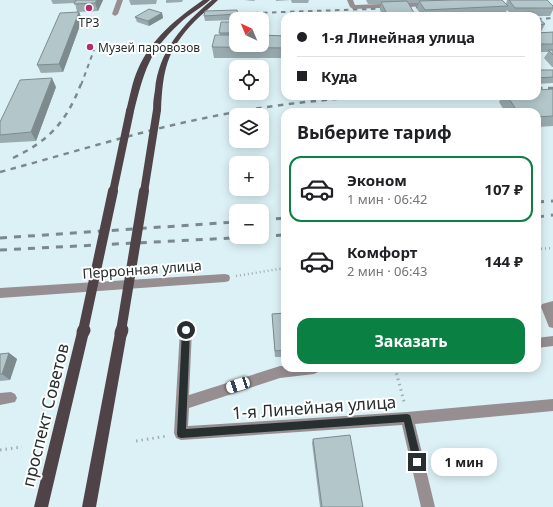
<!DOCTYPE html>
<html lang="ru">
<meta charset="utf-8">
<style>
:root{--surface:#fff;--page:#f2f2f2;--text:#202124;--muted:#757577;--line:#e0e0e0;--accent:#0b8043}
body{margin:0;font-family:"Noto Sans",sans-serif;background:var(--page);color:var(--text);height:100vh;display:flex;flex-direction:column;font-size:15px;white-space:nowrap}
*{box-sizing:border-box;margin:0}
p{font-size:13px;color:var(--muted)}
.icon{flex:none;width:22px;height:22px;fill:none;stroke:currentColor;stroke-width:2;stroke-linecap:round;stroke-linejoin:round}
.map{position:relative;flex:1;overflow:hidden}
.drawer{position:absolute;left:281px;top:108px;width:260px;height:264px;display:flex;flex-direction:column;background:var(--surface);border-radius:12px;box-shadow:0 2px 10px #0003}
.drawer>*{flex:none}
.banner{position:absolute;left:281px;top:12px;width:260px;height:88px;border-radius:12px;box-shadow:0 2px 10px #0003;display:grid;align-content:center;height:88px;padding:0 16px;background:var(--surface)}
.needle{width:26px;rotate:316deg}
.tools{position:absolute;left:229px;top:12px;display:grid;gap:8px}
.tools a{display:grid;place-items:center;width:40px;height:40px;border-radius:8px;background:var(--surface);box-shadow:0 2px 10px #0003;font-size:20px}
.end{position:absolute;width:18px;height:18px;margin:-9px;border:5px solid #272f31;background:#fff;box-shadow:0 0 0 2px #fff}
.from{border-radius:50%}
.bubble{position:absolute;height:28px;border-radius:12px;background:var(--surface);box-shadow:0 2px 10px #0003;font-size:13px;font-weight:700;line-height:28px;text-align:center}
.car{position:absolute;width:12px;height:24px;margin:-12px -6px;border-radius:5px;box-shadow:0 0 3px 1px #0007;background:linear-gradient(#fff 24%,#345 0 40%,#fff 0 76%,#345 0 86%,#fff 0)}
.banner b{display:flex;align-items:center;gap:14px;height:38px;font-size:15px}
.banner b+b{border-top:1px solid var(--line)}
.banner i{width:10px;height:10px;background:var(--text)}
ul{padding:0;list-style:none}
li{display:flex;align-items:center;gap:12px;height:66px;margin:0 8px 6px;padding:0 8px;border:2px solid transparent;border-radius:12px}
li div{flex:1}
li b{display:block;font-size:15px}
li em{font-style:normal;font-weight:700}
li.current{border-color:var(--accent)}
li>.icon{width:36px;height:36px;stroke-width:1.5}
h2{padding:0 16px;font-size:18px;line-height:48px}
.primary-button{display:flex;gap:8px;margin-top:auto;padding:8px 16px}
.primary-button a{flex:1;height:46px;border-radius:12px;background:var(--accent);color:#fff;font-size:16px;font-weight:700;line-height:46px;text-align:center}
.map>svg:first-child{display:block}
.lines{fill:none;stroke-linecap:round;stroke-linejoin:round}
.path-far1{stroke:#9daeb2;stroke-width:2.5;stroke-dasharray:1 3;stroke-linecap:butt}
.path{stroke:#9daeb2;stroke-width:3;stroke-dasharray:1.5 4;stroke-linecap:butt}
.minor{fill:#968e91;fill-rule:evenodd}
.major{fill:#504348;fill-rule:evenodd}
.rail-far2{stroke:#7b898c;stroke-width:2;stroke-dasharray:4.5 4.5;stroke-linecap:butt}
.rail-far1{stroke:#7b898c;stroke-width:2.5;stroke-dasharray:5.5 5.5;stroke-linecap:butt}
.rail{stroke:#7b898c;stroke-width:3;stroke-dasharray:7 7;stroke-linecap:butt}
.major-bridge-far2{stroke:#504348;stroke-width:8}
.major-bridge-far1{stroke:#504348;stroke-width:10}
.major-bridge{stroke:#504348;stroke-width:13}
.wall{fill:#9aabaf;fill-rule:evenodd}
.shaded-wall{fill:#7d8b8e}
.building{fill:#b3c7cb;stroke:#7d8b8e}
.route{fill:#272f31}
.poi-dot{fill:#b22d73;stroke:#fff;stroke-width:1.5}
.labels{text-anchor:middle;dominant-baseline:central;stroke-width:4;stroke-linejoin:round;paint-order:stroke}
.far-poi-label{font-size:12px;fill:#272f31;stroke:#fff}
.street-label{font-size:14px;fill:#272f31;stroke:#fff}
.near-street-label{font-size:17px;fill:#272f31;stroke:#fff}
</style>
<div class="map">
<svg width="553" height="507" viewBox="0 0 553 507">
<rect width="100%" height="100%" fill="#dcf1f6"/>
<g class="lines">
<path class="path-far1" d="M537 249 553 248
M236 276 285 268"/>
<path class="path" d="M395 368 405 405
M136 441 167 436
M0 450 22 447"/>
<path class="minor" d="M117 0H123L118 14 115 16 112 14Z
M347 0H353L355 5 431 2 434 4 431 6 353 9 350 7Z
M225 274 229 275 230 278 229 281 225 282 0 298V288Z
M553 301V328L549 327 541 307 542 304Z
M186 325 190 326 192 330 189 395 280 366H285V368H320L318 372 314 374 280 378 189 408 188 426 407 412 553 399V411L415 424 435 507H421L402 425 181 440 176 438 174 433 180 330 182 326Z
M553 336V346L537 348V338Z
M11 392 15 394 17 398 15 402 0 405V393Z"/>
<path class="major" d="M203 0H210C201 8 189 14 180 23 149 51 144 72 134 111L130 113H127L126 111C130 97 132 82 138 69 151 39 177 18 203 0Z
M212 0H218C211 7 202 14 195 21 166 51 163 70 161 110L160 112H154C152 106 154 97 155 90 158 52 183 24 212 0Z
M83 327 87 328 89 332 48 507H34L77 332 79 328Z
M121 328 125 329 127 333 96 507H82L115 333 117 329Z"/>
<path class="rail-far2" d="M254 13 429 7
M537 19 553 18
M81 85 94 50"/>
<path class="rail-far1" d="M537 88H553
M13 158C50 140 66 122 81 84
M0 172C68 154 136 132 205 118 261 106 317 100 374 96"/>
<path class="rail" d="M537 202 553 201
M537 217 553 215
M262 220 285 218
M262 236 285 235
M0 238 236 222
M0 250 251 237"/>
<path class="major-bridge-far2" d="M113 192 130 111
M144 192 157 110"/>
<path class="major-bridge-far1" d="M83 331 113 191
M121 331 144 191"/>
<path class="major-bridge" d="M83 332 84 330
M121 333 122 330"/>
</g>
<path class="wall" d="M51 0H103L98 11 77 12 75 3 53 4Z
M129 0H157L156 4 131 5Z
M166 0H183L182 2 166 3Z
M244 0H255L254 1Z
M276 0H309L308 3H292L291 0 276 1Z
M366 0H502L506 4 507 0H547L553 6V10L550 16H422L417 9 419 3H408L416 16H383L380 10 381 4H368ZM507 10 510 13 505 14Z
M237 10 238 19H236V20L205 21 204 16Z
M79 12 82 20 63 72 41 73 37 65Z
M162 13 163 18 149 26 137 22 135 17Z
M537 17 545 24 541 32H553V67H552L544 58 548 52H537Z
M236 22V45H262V22H264V35L285 36V58H214L212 47 220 35 219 33Z
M537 70H553V83L537 84Z
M56 87 36 141 0 143V122Z
M553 89V126L537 127V112H505L499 102 502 96H537Z
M285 313V357H275L272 314Z
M9 353 17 359 10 380 0 381V354Z
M313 439 363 507H320L312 443Z"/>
<path class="shaded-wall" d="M97 0H103L98 11 95 3Z
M79 12 82 20 63 72 59 64Z
M162 13 163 18 149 26 148 21Z
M52 78 56 87 36 141 31 132Z
M9 353 17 359 10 380 2 374Z"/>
<path class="building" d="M76 0H97L95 3 74 4Z
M452 0H502L508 6 425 10 419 1Z
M509 0H547L553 6V8H515Z
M407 1 416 16H388L381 2Z
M149 9 162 13 148 21 135 17Z
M237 10 238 14 204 16 205 11Z
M79 12 59 64 37 65 60 13Z
M533 12 536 16H451Z
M537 17 545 24 537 25Z
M221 22H236V33H219Z
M262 22H264V33H262Z
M553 32V44H541L537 40V33Z
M215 35H236V45H262V35L285 36V48L212 47Z
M548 50H553V55Z
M537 70H553V77L537 78Z
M52 78 31 132 0 135V122L20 80Z
M553 89V116L537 117V112H518L507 96H537V90Z
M285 313V350L275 351 272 314Z
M9 353 2 374H0V354Z
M350 435 363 507H322L313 439Z"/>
<path class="route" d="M186 326 190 330 186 429 407 414 410 415 411 418 422 462 420 466 417 467 414 466 413 462 404 422 181 438 178 437 177 434 182 330Z"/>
<g class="poi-dot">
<circle cx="89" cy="8" r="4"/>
<circle cx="90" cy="47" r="4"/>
</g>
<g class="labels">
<g class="far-poi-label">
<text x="89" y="22">ТРЗ</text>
<text x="98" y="47" text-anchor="start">Музей паровозов</text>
</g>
<g class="street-label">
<text transform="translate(142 269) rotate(-4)">Перронная улица</text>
</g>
<g class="near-street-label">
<text transform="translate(314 407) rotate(-4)">1-я Линейная улица</text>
<text transform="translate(45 415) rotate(-76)">проспект Советов</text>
</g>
</g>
</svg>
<div class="tools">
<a><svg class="needle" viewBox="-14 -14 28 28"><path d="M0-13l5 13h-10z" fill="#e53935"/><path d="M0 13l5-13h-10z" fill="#757577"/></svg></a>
<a><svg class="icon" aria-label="locate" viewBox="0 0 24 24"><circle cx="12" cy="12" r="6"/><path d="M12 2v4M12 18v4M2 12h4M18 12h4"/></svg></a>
<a><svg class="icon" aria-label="layers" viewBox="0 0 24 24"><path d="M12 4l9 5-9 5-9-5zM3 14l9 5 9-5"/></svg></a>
<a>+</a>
<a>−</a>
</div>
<i class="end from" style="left:186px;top:330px"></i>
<i class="end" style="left:417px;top:462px"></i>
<div class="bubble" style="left:431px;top:448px;width:66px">1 мин</div>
<i class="car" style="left:238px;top:385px;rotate:252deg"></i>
<div class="banner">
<b><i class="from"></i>1-я Линейная улица</b>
<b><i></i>Куда</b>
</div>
<section class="drawer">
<h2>Выберите тариф</h2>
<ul>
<li class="current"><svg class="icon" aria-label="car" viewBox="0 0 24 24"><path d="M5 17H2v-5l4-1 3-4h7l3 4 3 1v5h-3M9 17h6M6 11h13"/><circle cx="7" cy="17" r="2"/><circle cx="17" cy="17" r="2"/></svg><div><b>Эконом</b><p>1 мин · 06:42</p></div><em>107 ₽</em></li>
<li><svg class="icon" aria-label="car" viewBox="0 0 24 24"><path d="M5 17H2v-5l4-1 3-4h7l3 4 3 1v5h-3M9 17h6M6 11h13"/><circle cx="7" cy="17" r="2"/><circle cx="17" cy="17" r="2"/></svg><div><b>Комфорт</b><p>2 мин · 06:43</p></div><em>144 ₽</em></li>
</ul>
<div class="primary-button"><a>Заказать</a></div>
</section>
</div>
